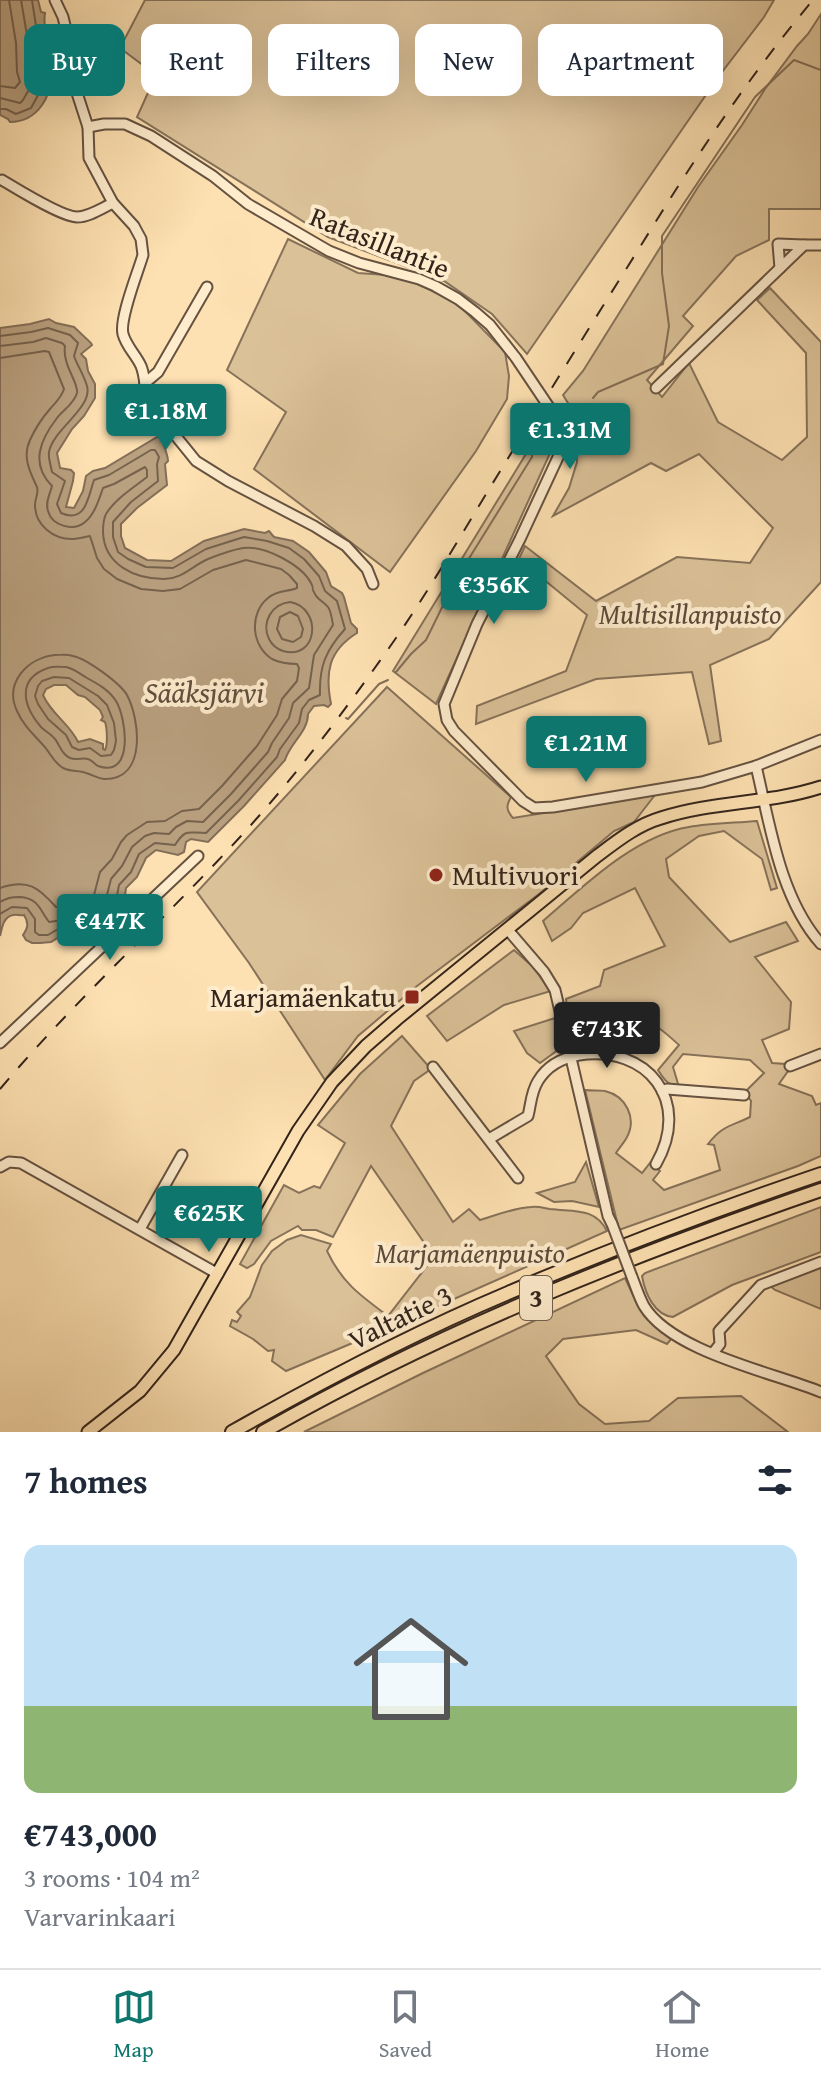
<!DOCTYPE html>
<meta charset="utf-8">
<style>
:root{--surface:#fff;--page:#f6f6f7;--text:#1f2937;--muted:#747a83;--line:#e0e1e3;--accent:#0f766e}
body{margin:0;font-family:"Gentium Book Plus",serif;background:var(--page);color:var(--text);height:100vh;display:flex;flex-direction:column;font-size:30px;white-space:nowrap}
*{box-sizing:border-box;margin:0}
p{font-size:26px;color:var(--muted)}
.icon{flex:none;width:44px;height:44px;fill:none;stroke:currentColor;stroke-width:2;stroke-linecap:round;stroke-linejoin:round}
.map{position:relative;height:1432px;overflow:hidden}
.drawer{display:flex;flex-direction:column;background:var(--surface);flex:1}
.drawer>*{flex:none}
.guide{position:absolute;left:24px;top:24px;width:774px;height:72px;display:flex;gap:16px}
.price{position:absolute;translate:-50% -68px;padding:0 18px;border-radius:8px;background:var(--accent);color:#fff;font-size:26px;line-height:52px;filter:drop-shadow(0 2px 4px #0008)}
.price::after{content:'';position:absolute;left:50%;top:48px;width:24px;height:18px;margin-left:-12px;background:inherit;clip-path:polygon(0 0,100% 0,50% 100%)}
.price.on{background:#222;color:#fff}
ul{padding:0;list-style:none}
li{display:grid;align-content:center;gap:16px;height:424px;padding:0 24px}
li+li{border-top:2px solid var(--line)}
li span{display:grid;place-items:center;height:248px;border-radius:16px;color:#555}
li>.icon{margin-inline-start:auto}
span .icon{width:144px;height:144px;fill:#fffc;stroke-width:1}
li b{font-size:34px}
h2{display:flex;justify-content:space-between;align-items:center;height:96px;padding:0 24px;font-size:34px}
.pill{padding:0 28px;border-radius:16px;background:var(--surface);box-shadow:0 8px 32px #0002;font-size:28px;line-height:72px}
.pill.on{background:var(--accent);color:#fff}
.dock{display:flex;justify-content:space-around;align-items:center;height:112px;border-top:2px solid var(--line);background:var(--surface);font-size:22px;color:var(--muted)}
.dock a{display:grid;justify-items:center;gap:4px}
.dock .on{color:var(--accent)}
.map>svg:first-child{display:block}
.green{fill:#dbc198;stroke:#86725a;stroke-width:2}
.water{fill:#b9a07f;stroke:#836e57;stroke-width:2;fill-rule:evenodd}
.lines{fill:none;stroke-linecap:round;stroke-linejoin:round}
.shore{stroke:#76624d;stroke-width:2}
.stream{stroke:#836e57;stroke-width:2}
.minor-casing{stroke:#655241;stroke-width:13}
.major-casing{stroke:#32231b;stroke-width:15}
.highway-casing{stroke:#32231b;stroke-width:16}
.minor{stroke:#feeccd;stroke-width:9}
.major{stroke:#fee1b2;stroke-width:11}
.highway{stroke:#fee1b2;stroke-width:12}
.rail{stroke:#32231b;stroke-width:2;stroke-dasharray:14 14;stroke-linecap:butt}
.minor-bridge-casing{stroke:#655241;stroke-width:13;stroke-linecap:butt}
.minor-bridge{stroke:#feeccd;stroke-width:9}
.poi-dot{fill:#8f2418;stroke:#feeccd;stroke-width:3}
.labels{text-anchor:middle;stroke-width:8;stroke-linejoin:round;paint-order:stroke}
.shield{fill:#feeccd;stroke:#6f5f50;stroke-width:2}
.shield-label{font-size:26px;font-weight:bold;fill:#32231b}
.street-label{font-size:28px;fill:#32231b;stroke:#feeccd}
.park-label{font-size:28px;font-style:italic;fill:#5c4a3a;stroke:#feeccd}
.poi-label{font-size:28px;fill:#32231b;stroke:#feeccd;text-anchor:start}
.water-label{font-size:30px;font-style:italic;fill:#614f3e;stroke:#feeccd}
</style>
<div class="map">
<svg width="821" height="1432" viewBox="0 0 821 1432">
<rect width="100%" height="100%" fill="#fee1b2"/>
<filter id="stains"><feTurbulence type="fractalNoise" baseFrequency=".0025" numOctaves="4"/><feColorMatrix values="0 0 0 0 .2 0 0 0 0 .09 0 0 0 0 .02 0 0 0 .5 -.17"/></filter>
<radialGradient id="worn" r=".72"><stop offset=".6" stop-color="#630" stop-opacity="0"/><stop offset="1" stop-color="#630" stop-opacity=".3"/></radialGradient>
<g class="green">
<polygon points="145,0 774,0 764,17 719,76 527,354 492,314 444,281 328,237 137,117 156,75 120,48"/>
<polygon points="821,14 821,209 769,209 769,240 736,256 683,316 693,326 647,380 662,397 689,363 718,422 782,460 807,437 806,353 757,300 770,288 821,342 821,582 769,639 710,665 721,741 709,744 692,672 596,679 476,724 477,706 566,671 587,615 542,578 516,565 525,546 596,601 677,557 750,563 773,528 699,454 666,471 651,463 553,516 569,488 577,462 576,416 563,395 583,371 698,187 742,125 765,89 797,46 808,34"/>
<polygon points="288,239 358,273 387,275 415,282 458,304 505,352 509,376 507,399 476,451 390,572 254,469 286,412 227,370"/>
<polygon points="537,436 551,451 436,704 393,671"/>
<path d="M387,687L511,797C506,806 506,810 513,818L655,795L634,822L614,831L539,894L417,986L358,1036L325,1080L249,963L197,892Z"/>
<path d="M757,821L777,888L771,890L762,859L724,831L699,836L666,859L669,877L730,942L786,922L798,941L755,957L791,1002L789,1029L762,1040L772,1063L786,1064L788,1071L779,1084L812,1096L816,1105L821,1103V1156L798,1166L619,1230L585,1090C592,1091 599,1090 605,1091C626,1096 637,1118 627,1137C624,1143 619,1148 616,1153L642,1173L650,1163L660,1171L653,1180L664,1190L720,1170L714,1145L708,1144C723,1125 730,1127 750,1117L751,1101L745,1092L764,1073L750,1060L683,1054L673,1067L679,1087C667,1085 664,1079 658,1070L679,1045C671,1038 663,1030 654,1025C629,1009 596,1011 568,1015L566,999L600,986L604,970L665,946L635,888L583,913L571,928L552,941L543,921C584,886 634,836 689,827C711,823 735,823 757,821Z"/>
<polygon points="514,950 532,966 551,991 504,1005 447,1041 427,1016"/>
<polygon points="555,1018 562,1047 540,1063 527,1053 514,1031"/>
<path d="M402,1036L431,1069L414,1081L391,1126L453,1222L469,1209L480,1220C496,1215 514,1208 531,1207C538,1206 544,1208 550,1209C573,1212 595,1207 607,1231L400,1323L286,1371L272,1361L274,1350L268,1351L253,1339L230,1326L232,1320L237,1322L241,1316L237,1312L250,1297L262,1265L272,1251L287,1240L301,1235L331,1244L327,1251C342,1283 361,1296 388,1316L434,1257L371,1166L333,1237L316,1230H302L298,1226L271,1241L254,1264L247,1268L240,1264L284,1185L299,1193L314,1186L320,1188L345,1143L318,1125L360,1074Z"/>
<polygon points="586,1162 599,1207 572,1201 554,1202 537,1193 575,1182"/>
<path d="M821,1207V1252L732,1285L673,1317C654,1315 645,1293 642,1276L645,1273Z"/>
<polygon points="821,1265 821,1309 775,1290 769,1285"/>
<polygon points="625,1278 638,1306 672,1338 667,1344 636,1330 563,1339 546,1356 579,1404 605,1424 649,1421 678,1398 741,1396 788,1432 304,1432 423,1373"/>
</g>
<g class="water">
<path d="M0,0H38L41,12L45,13C43,24 46,30 47,40C48,48 46,58 46,67L49,69C55,95 37,122 10,122L8,119L0,115Z"/>
<path d="M49,319L56,323L74,327L91,343L92,345L81,354L86,359L88,371L95,384V398L84,416L72,429L57,453L60,468L71,470L74,473L73,481L66,507L74,508L83,491L86,476L93,471L105,468L162,434C160,442 168,452 168,461L165,464L167,485L137,508L121,524V536L125,548L147,560L171,561L204,541L244,529L265,533L269,531L274,537L293,541L309,552L326,572L331,586L342,593L344,597L351,623L357,629V633C328,651 325,673 331,704L328,707L324,705L314,706L308,714C308,732 290,743 285,760L244,806L208,842L191,839L186,842L184,852L178,855L156,850L146,858L137,877L126,888L124,904L117,918L99,935L59,937L51,942L40,943H32L26,940L23,935C28,928 29,923 24,915C20,916 17,914 13,915C3,917 2,928 0,936V328L30,324ZM54,685H66L78,695L85,697L100,710L103,717L101,720L105,722C107,728 108,744 105,750L103,749V744L90,739L78,742C70,724 51,714 43,695L46,689Z"/>
</g>
<g class="lines">
<g class="shore">
<polyline points="0,86 15,88 20,82 17,72 16,43 9,0"/>
<polyline points="0,98 20,103 23,100 31,86 33,80 29,70 28,41 21,0"/>
<polyline points="0,109 6,109 16,114 31,108 42,88 43,77 38,68 38,39 32,0"/>
<path d="M0,336L31,332L48,328L70,335L78,343L74,356C77,365 84,375 87,386C93,408 53,429 49,452C48,458 51,466 52,472L65,481L57,504L61,513C86,524 88,497 94,480L109,475L151,450H155L159,457L157,464L158,481L131,502L113,522V537L118,552L128,559L146,567L173,568L206,549L244,537L267,541L289,548L304,559L319,576L325,591L337,601L345,629C326,650 319,666 320,695L309,700L302,709L299,723L280,749L277,757L238,801L206,833C188,833 186,828 175,845L155,843L139,854L131,872L119,885L116,901L110,912L96,926L58,929L48,935H39L35,932V919L27,908L12,907L0,914"/>
<path d="M0,346L33,342L46,338L62,343L65,346C62,365 79,383 77,393C74,404 63,410 57,418C40,440 30,464 52,486C50,494 45,502 48,511C52,526 74,532 85,522C95,514 99,499 103,488L114,484L145,467L147,470V477C133,488 115,499 106,514C103,520 103,526 103,532C104,565 135,579 164,579C182,579 192,566 208,559C218,555 232,550 243,548C263,545 301,564 311,583C316,593 309,584 315,594C318,600 324,602 328,607C331,611 332,619 333,625L314,655L309,688L293,703L289,718L272,743L268,752L231,794L203,822L187,821L176,827L169,834L154,833L145,836L132,847L122,866L111,879L106,899L102,907L92,916L49,922C40,910 38,898 20,897C11,897 7,898 0,902"/>
<path d="M0,358L45,351L49,352L64,389C61,398 56,402 50,409C42,418 35,429 30,440C22,457 30,472 37,487C39,493 35,498 35,505C35,525 53,539 72,539C78,539 84,537 90,536L97,558L104,569L117,579L141,589L163,591L180,589L213,570L246,560L281,569L289,575L297,584V588C288,592 277,590 268,598C249,613 251,646 272,659C280,663 288,664 297,664L299,668L297,681L282,699L277,715L257,746L222,786L199,809L182,811L165,821L147,822L127,835L121,842L112,859L100,872L94,895L87,905L56,907C39,888 28,878 0,888"/>
<path d="M290,602C323,608 318,661 283,651C277,649 272,645 269,639C261,622 272,604 290,602Z"/>
<polygon points="290,612 298,616 303,629 301,637 293,642 282,639 277,629 280,617"/>
<path d="M55,655C61,655 67,654 73,656C87,659 120,683 127,695C140,720 147,780 104,779C96,778 93,775 86,773C79,770 71,772 63,768C53,762 50,752 43,745C33,734 23,725 17,711C4,683 27,658 55,655Z"/>
<path d="M66,667C75,669 80,674 87,678C98,684 109,690 116,701C126,717 135,779 98,766C94,764 92,760 88,759C82,757 77,761 70,758C61,754 60,745 55,739C51,734 45,731 41,727C23,706 16,679 48,668C54,666 60,667 66,667Z"/>
<polygon points="54,677 69,678 98,696 107,705 114,723 116,741 114,750 111,755 101,756 90,748 79,750 72,747 66,735 48,719 38,704 35,696 38,686 42,681"/>
</g>
<g class="stream">
<polyline points="593,398 598,392 663,364 669,326 662,273 662,236 755,97 794,60 821,70"/>
<path d="M565,442C577,439 587,430 593,418"/>
<polyline points="396,672 411,654 426,640 455,581 532,457 533,448 541,444 559,443"/>
<polyline points="346,718 348,719 379,684 388,680"/>
</g>
<defs>
<g id="minor">
<path d="M55,0L63,17L70,46L77,93L88,127L89,158L113,203L134,226L141,239L143,255C138,272 119,319 123,334C126,346 136,355 141,366C146,378 144,391 149,403L196,461L228,481L314,526L346,546L367,569L373,584"/>
<polyline points="88,127 104,124 125,124 151,136 213,176 248,204 329,251 359,263 419,279 435,286 458,299 475,312 490,325 516,358"/>
<path d="M2,180C17,189 62,217 77,217C89,217 102,208 113,203"/>
<polyline points="780,268 778,244 804,245"/>
<polyline points="145,383 158,372 207,287"/>
<polyline points="656,388 804,245 821,245"/>
<polyline points="557,419 562,437 560,453 520,539 477,624 444,704 447,720 454,731 523,801 534,808 553,807 702,782 756,766 821,740"/>
<path d="M756,766C770,825 780,898 821,944"/>
<polyline points="508,930 544,972 555,990 608,1216 612,1224"/>
<polyline points="0,1043 198,856"/>
<polyline points="790,1066 821,1054"/>
<polyline points="433,1067 518,1178"/>
<polyline points="662,1091 667,1089 744,1095"/>
<path d="M489,1139L528,1116C531,1104 531,1092 538,1081C547,1066 562,1058 579,1055C648,1045 692,1101 656,1164"/>
<polyline points="0,1167 9,1162 21,1163 218,1274"/>
<polyline points="140,1229 182,1155"/>
<path d="M632,1277C636,1287 639,1297 644,1306C672,1352 772,1372 821,1392"/>
<polyline points="713,1353 720,1344 719,1331 761,1285 821,1262"/>
</g>
<path id="major" d="M88,1432L140,1391L174,1350L298,1131L332,1082L366,1046L397,1019L597,856C617,841 637,825 661,818C713,801 769,804 821,787"/>
<g id="highway">
<path d="M232,1432C322,1381 413,1333 508,1293C611,1249 715,1210 821,1174"/>
<path d="M263,1432C440,1331 629,1256 821,1190"/>
</g>
</defs>
<use href="#minor" class="minor-casing"/>
<use href="#major" class="major-casing"/>
<use href="#highway" class="highway-casing"/>
<use href="#minor" class="minor"/>
<use href="#major" class="major"/>
<use href="#highway" class="highway"/>
<path class="rail" d="M0,1089C75,1000 162,922 241,836C295,777 343,713 389,648C430,590 465,528 502,468C548,394 594,320 640,247C693,161 748,77 813,0"/>
<defs>
<g id="minor-bridge">
<polyline points="516,358 557,419"/>
<polyline points="612,1224 632,1277"/>
</g>
</defs>
<use href="#minor-bridge" class="minor-bridge-casing"/>
<use href="#minor-bridge" class="minor-bridge"/>
</g>
<g class="poi-dot">
<circle cx="436" cy="875" r="8"/>
<rect x="404" y="989" width="16" height="16" rx="4"/>
</g>
<g class="labels">
<rect class="shield" x="520" y="1276" width="32" height="44" rx="6"/>
<g class="shield-label">
<text x="536" y="1307">3</text>
</g>
<g class="street-label">
<text transform="translate(380 242) rotate(22)" y="10">Ratasillantie</text>
<text transform="translate(400 1317) rotate(-26)" y="10">Valtatie 3</text>
</g>
<g class="park-label">
<text x="690" y="624">Multisillanpuisto</text>
<text x="470" y="1263">Marjamäenpuisto</text>
</g>
<g class="poi-label">
<text x="452" y="885">Multivuori</text>
<text x="396" y="1007" text-anchor="end">Marjamäenkatu</text>
</g>
<g class="water-label">
<text x="204" y="703">Sääksjärvi</text>
</g>
</g>
<rect width="100%" height="100%" filter="url(#stains)"/>
<rect width="100%" height="100%" fill="url(#worn)"/>
</svg>
<b class="price" style="left:166px;top:452px">€1.18M</b>
<b class="price" style="left:570px;top:471px">€1.31M</b>
<b class="price" style="left:494px;top:626px">€356K</b>
<b class="price" style="left:586px;top:784px">€1.21M</b>
<b class="price" style="left:110px;top:962px">€447K</b>
<b class="price on" style="left:607px;top:1070px">€743K</b>
<b class="price" style="left:209px;top:1254px">€625K</b>
<div class="guide">
<a class="pill on">Buy</a>
<a class="pill">Rent</a>
<a class="pill">Filters</a>
<a class="pill">New</a>
<a class="pill">Apartment</a>
</div>
</div>
<section class="drawer">
<h2>7 homes<svg class="icon" aria-label="filters" viewBox="0 0 24 24"><path d="M4 7h16M4 17h16"/><circle cx="9" cy="7" r="2"/><circle cx="15" cy="17" r="2"/></svg></h2>
<ul>
<li><span style="background:linear-gradient(#bfe0f5 65%,#8fb573 0)"><svg class="icon" aria-label="home" viewBox="0 0 24 24"><path d="M3 11l9-7 9 7M6 9v11h12V9"/></svg></span><div><b>€743,000</b><p>3 rooms · 104 m²</p><p>Varvarinkaari</p></div></li>
</ul>
</section>
<nav class="dock">
<a class="on"><svg class="icon" aria-label="map" viewBox="0 0 24 24"><path d="M3 6l6-2 6 2 6-2v14l-6 2-6-2-6 2zM9 4v14M15 6v14"/></svg>Map</a>
<a><svg class="icon" aria-label="saved" viewBox="0 0 24 24"><path d="M7 4h10v16l-5-4-5 4z"/></svg>Saved</a>
<a><svg class="icon" aria-label="home" viewBox="0 0 24 24"><path d="M3 11l9-7 9 7M6 9v11h12V9"/></svg>Home</a>
</nav>
